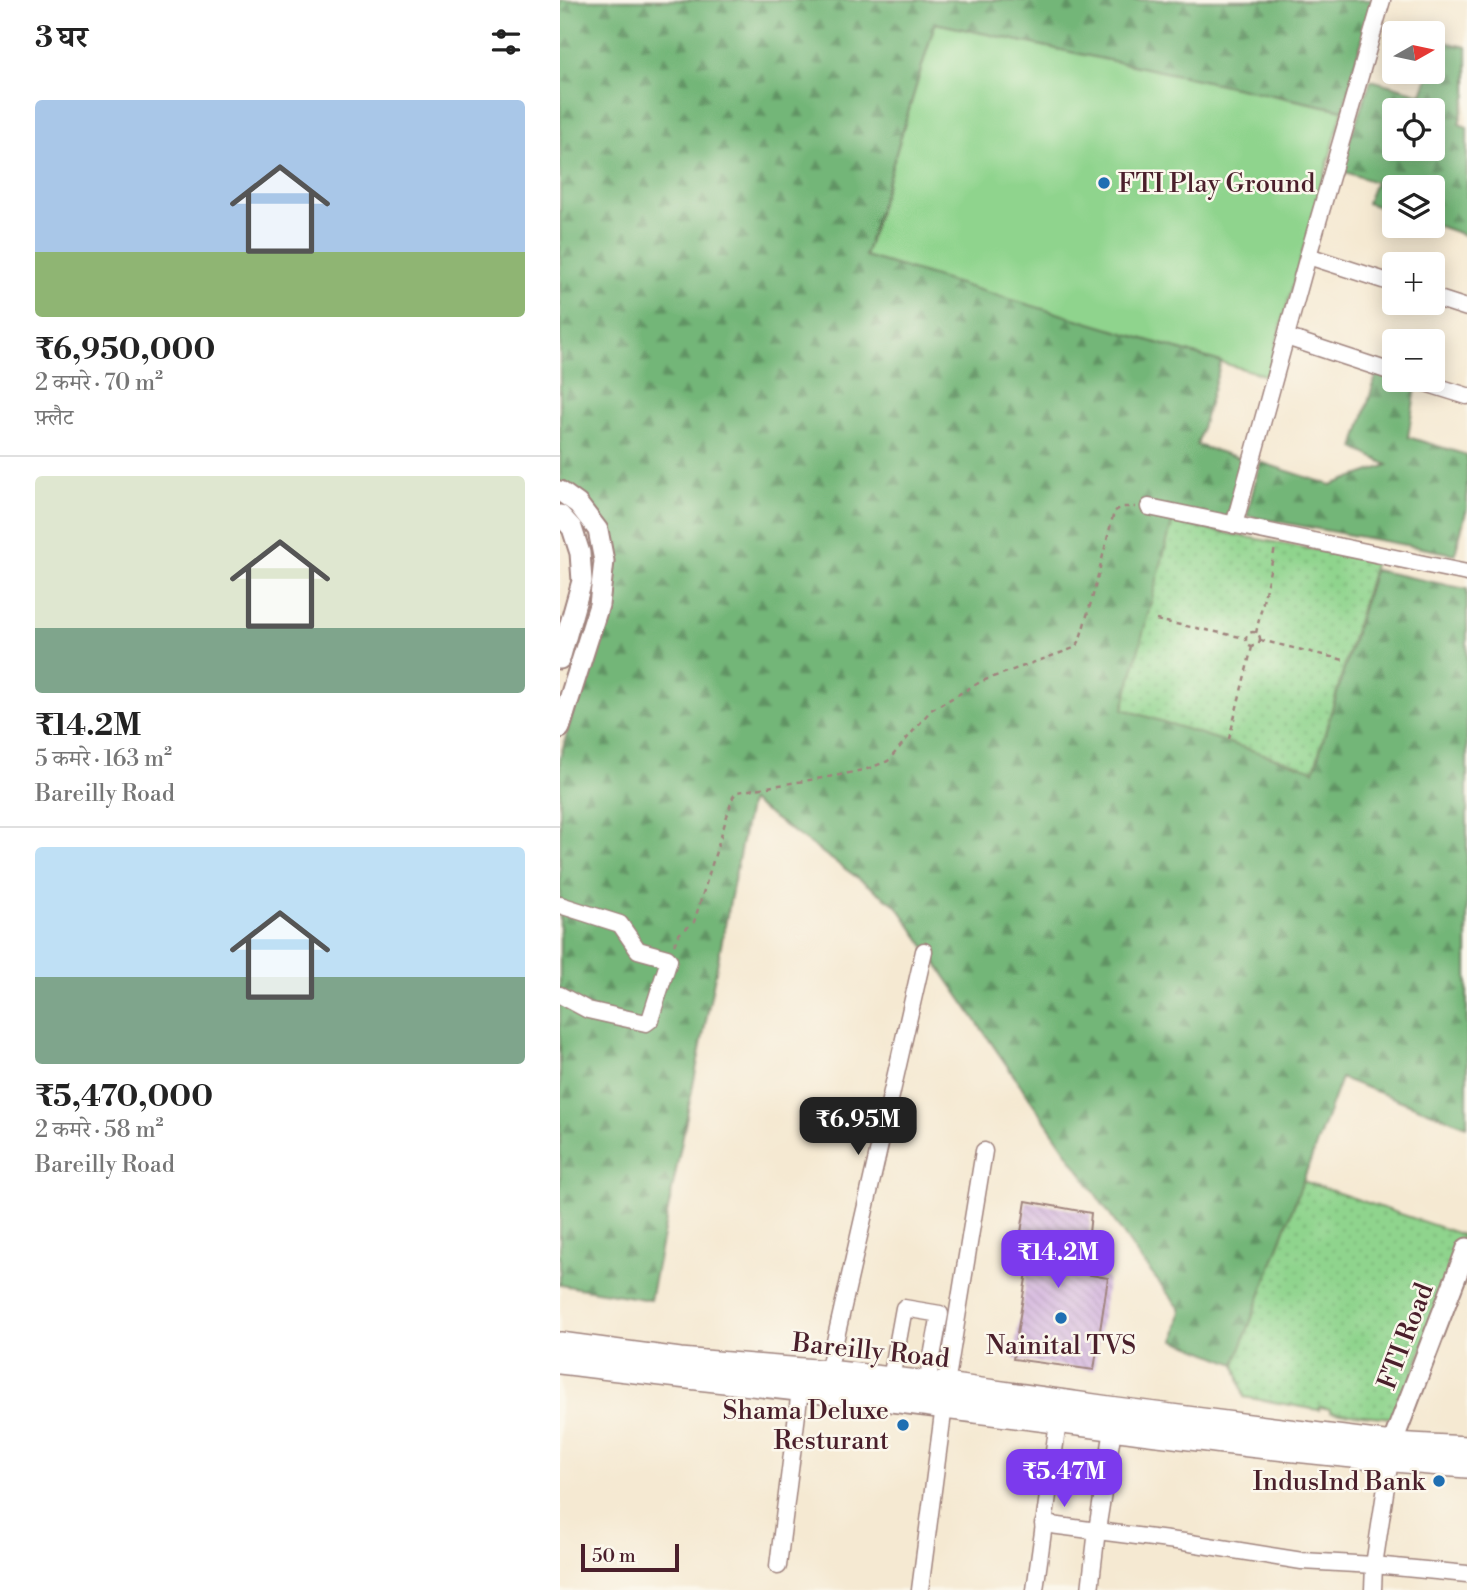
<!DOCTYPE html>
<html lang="hi">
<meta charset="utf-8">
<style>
:root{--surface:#fff;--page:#f2f2f2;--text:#222;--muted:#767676;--line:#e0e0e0;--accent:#7c3aed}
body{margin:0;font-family:"Libre Bodoni","Noto Serif Devanagari",serif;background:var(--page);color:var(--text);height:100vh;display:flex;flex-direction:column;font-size:26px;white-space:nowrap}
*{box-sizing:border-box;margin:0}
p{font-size:23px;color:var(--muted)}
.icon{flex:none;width:38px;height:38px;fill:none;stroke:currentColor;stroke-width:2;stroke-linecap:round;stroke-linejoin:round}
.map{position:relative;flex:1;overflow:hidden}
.panel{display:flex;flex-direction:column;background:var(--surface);width:560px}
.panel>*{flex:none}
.needle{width:46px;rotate:81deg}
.tools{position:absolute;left:822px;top:21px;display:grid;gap:14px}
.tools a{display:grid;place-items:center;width:63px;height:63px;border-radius:7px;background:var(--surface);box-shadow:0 4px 18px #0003;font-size:35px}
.scale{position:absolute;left:21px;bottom:18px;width:98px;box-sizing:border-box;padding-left:7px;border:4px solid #4a1f2b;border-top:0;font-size:19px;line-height:24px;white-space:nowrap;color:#4a1f2b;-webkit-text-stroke:5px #fbf7ec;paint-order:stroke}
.price{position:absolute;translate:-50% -60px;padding:0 16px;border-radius:14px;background:var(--accent);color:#fff;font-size:23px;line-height:46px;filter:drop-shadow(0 2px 4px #0008)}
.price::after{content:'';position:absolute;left:50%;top:42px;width:21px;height:16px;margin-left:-10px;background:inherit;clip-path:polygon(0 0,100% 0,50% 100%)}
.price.current{background:#222;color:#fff}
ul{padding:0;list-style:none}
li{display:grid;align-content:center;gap:14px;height:371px;padding:0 35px}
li+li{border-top:2px solid var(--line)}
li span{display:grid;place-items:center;height:217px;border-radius:7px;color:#555}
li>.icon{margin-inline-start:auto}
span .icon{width:126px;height:126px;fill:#fffc;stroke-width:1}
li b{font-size:30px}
h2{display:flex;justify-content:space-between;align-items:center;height:84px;padding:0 35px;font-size:30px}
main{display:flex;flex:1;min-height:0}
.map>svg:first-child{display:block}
.green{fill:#8fd48d;stroke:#6c7a5c;stroke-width:2}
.forest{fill:url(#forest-firs);stroke:#5e6a52;stroke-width:2;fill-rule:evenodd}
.park{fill:url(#park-dots);stroke:#6c7a5c;stroke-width:2}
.building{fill:url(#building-back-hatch)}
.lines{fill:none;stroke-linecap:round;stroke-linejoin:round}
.minor-casing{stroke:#a0847e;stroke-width:19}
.major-casing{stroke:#a0847e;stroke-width:23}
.highway-casing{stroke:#a0847e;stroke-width:26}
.path{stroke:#a0847e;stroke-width:2.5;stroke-dasharray:5 5;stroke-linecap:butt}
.minor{stroke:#fff;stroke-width:16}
.major{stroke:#fff;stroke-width:19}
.highway{stroke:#fff;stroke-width:23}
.poi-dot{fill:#1f6fb2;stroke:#fbf7ec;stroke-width:2.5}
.labels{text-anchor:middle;stroke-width:5;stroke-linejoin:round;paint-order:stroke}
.poi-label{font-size:26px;fill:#4a1f2b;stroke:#fbf7ec;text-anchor:end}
.street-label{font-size:26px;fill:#4a1f2b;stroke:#fbf7ec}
</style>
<main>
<section class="panel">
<h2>3 घर<svg class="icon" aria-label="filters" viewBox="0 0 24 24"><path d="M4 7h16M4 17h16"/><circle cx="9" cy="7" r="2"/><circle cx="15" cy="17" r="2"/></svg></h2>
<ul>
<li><span style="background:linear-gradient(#a9c7e8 70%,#8fb573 0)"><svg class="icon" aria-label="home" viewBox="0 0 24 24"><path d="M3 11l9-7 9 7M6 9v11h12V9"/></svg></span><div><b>₹6,950,000</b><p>2 कमरे · 70 m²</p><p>फ़्लैट</p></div></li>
<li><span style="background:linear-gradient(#dfe7d0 70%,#7fa58c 0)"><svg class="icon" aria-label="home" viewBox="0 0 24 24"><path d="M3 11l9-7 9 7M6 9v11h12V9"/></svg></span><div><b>₹14.2M</b><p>5 कमरे · 163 m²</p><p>Bareilly Road</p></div></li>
<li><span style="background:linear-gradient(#bfe0f5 60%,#7fa58c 0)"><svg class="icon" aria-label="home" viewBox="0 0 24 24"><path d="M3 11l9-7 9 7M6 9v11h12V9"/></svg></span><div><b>₹5,470,000</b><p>2 कमरे · 58 m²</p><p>Bareilly Road</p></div></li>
</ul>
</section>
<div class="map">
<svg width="907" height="1590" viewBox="0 0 907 1590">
<defs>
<pattern id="forest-firs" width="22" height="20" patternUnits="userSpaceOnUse" patternTransform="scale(1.75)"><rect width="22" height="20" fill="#73b678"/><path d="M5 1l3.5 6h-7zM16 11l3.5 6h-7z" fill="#609363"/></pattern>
<pattern id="park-dots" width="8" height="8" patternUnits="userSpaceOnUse" patternTransform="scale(1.75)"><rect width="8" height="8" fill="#8fd48d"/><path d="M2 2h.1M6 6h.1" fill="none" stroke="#7db67a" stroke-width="1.8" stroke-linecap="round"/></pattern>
<pattern id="building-back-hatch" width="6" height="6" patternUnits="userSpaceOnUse" patternTransform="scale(1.75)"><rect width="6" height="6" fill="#cca9dc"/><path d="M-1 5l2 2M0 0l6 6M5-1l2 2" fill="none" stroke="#a889b3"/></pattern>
</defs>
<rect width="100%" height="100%" fill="#fbf7ec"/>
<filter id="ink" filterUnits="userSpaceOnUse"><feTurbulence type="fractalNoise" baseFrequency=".0143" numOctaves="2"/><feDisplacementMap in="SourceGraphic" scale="14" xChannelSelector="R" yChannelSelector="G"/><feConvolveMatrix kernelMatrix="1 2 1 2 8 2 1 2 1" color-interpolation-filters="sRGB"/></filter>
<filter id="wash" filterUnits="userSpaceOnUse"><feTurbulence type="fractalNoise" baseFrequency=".00686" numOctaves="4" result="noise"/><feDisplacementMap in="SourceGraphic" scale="28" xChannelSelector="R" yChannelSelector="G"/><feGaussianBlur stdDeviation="1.57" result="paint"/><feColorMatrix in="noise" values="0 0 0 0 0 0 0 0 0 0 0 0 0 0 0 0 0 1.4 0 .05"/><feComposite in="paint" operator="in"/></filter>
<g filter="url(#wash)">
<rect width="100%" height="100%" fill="#f5e9d2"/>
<polygon class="green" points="375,23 783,110 707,376 305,257"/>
<g class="forest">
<polygon points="0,0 813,0 783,110 375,23 305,256 661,362 637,445 683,459 664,533 754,770 814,570 907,589 907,1126 781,1078 675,1364 615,1340 621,1310 581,1260 337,906 190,801 90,1300 0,1285 0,758 50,579 48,544 0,482"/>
<path d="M881,41L907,47V94L899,124L907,127V236L873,224V187H835V212L807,203L815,182L779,170L811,80L862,94L870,72H873V62ZM835,110H873V149H835Z"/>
<polygon points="817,373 856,388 848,437 907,455 907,508 895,554 687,516 700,462 771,485 828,465 794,448"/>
</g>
<g class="park">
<polygon points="612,523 815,561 754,770 563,709"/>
<polygon points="743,1181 903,1235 842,1405 833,1418 770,1412 770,1409 760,1407 759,1410 684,1397 675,1364"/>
</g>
<g id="blocks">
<polygon class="building" points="466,1201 531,1213 525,1274 548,1278 534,1370 453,1359 468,1266 456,1264"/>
</g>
</g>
<g filter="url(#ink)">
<use href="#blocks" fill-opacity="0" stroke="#a0847e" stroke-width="2"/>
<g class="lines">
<defs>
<g id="minor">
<polyline points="748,256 835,284"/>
<polyline points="873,297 907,308"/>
<polyline points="726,337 835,373"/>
<polyline points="856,380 907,396"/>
<polyline points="589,507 907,573"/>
<polyline points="674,525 748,256 822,0"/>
<polyline points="0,905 60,924 78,950 107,958 109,960 90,1020 86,1023 28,1010 0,995"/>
<polyline points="268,1372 364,951"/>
<polyline points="331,1379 344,1308 380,1314 367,1383"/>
<polyline points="386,1385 424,1151"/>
<polyline points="483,1524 624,1542 742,1561 814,1565 907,1574"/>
<polyline points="218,1566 240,1390"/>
<polyline points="360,1590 384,1406"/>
<polyline points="475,1590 498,1422"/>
<polyline points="530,1590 537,1530 553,1429"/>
<polyline points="813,1590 814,1565 830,1460"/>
</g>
<g id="major">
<polyline points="0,491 18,504 38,530 44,561 39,605 0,728"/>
<polyline points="0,515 12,528 20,553 22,581 0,659"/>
<polyline points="832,1444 907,1248"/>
</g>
<g id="highway">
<polyline points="0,1344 120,1360 268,1372 386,1385 556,1409 832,1444 907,1448"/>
<path d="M0,1362C128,1378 257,1390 385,1407C559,1429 732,1453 907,1466"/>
</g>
</defs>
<use href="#minor" class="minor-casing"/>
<use href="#major" class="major-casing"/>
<use href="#highway" class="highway-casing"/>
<g class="path">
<polyline points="596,620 686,638"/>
<circle cx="693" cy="639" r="7"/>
<polyline points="696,633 715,548"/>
<polyline points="700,640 784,660"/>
<polyline points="669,739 692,647"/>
<polyline points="114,945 119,934 134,922 173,797 177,792 280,775 307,769 328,761 371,710 422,681 514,648 519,642 532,599 554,512 561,507 575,507"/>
</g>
<use href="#minor" class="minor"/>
<use href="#major" class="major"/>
<use href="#highway" class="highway"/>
</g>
</g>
<g class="poi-dot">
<circle cx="544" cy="183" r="7"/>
<circle cx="501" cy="1318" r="7"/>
<circle cx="343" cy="1425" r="7"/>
<circle cx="879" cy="1481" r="7"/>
</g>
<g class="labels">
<g class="poi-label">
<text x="558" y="192" text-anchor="start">FTI Play Ground</text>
<text x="501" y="1354" text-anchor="middle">Nainital TVS</text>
<text x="329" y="1419">Shama Deluxe<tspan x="329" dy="30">Resturant</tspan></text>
<text x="865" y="1490">IndusInd Bank</text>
</g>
<g class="street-label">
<text transform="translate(845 1336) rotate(-69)" y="9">FTI Road</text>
<text transform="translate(311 1350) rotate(6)" y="9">Bareilly Road</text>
</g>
</g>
</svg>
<div class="tools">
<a><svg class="needle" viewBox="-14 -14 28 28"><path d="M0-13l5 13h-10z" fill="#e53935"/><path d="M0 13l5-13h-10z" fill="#767676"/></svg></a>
<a><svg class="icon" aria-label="locate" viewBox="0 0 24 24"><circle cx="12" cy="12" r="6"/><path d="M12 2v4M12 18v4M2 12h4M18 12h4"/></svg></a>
<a><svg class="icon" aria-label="layers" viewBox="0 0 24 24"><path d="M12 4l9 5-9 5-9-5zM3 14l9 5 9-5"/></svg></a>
<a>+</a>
<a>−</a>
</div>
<div class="scale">50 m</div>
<b class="price current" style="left:298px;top:1157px">₹6.95M</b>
<b class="price" style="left:498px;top:1290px">₹14.2M</b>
<b class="price" style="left:504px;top:1509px">₹5.47M</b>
</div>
</main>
